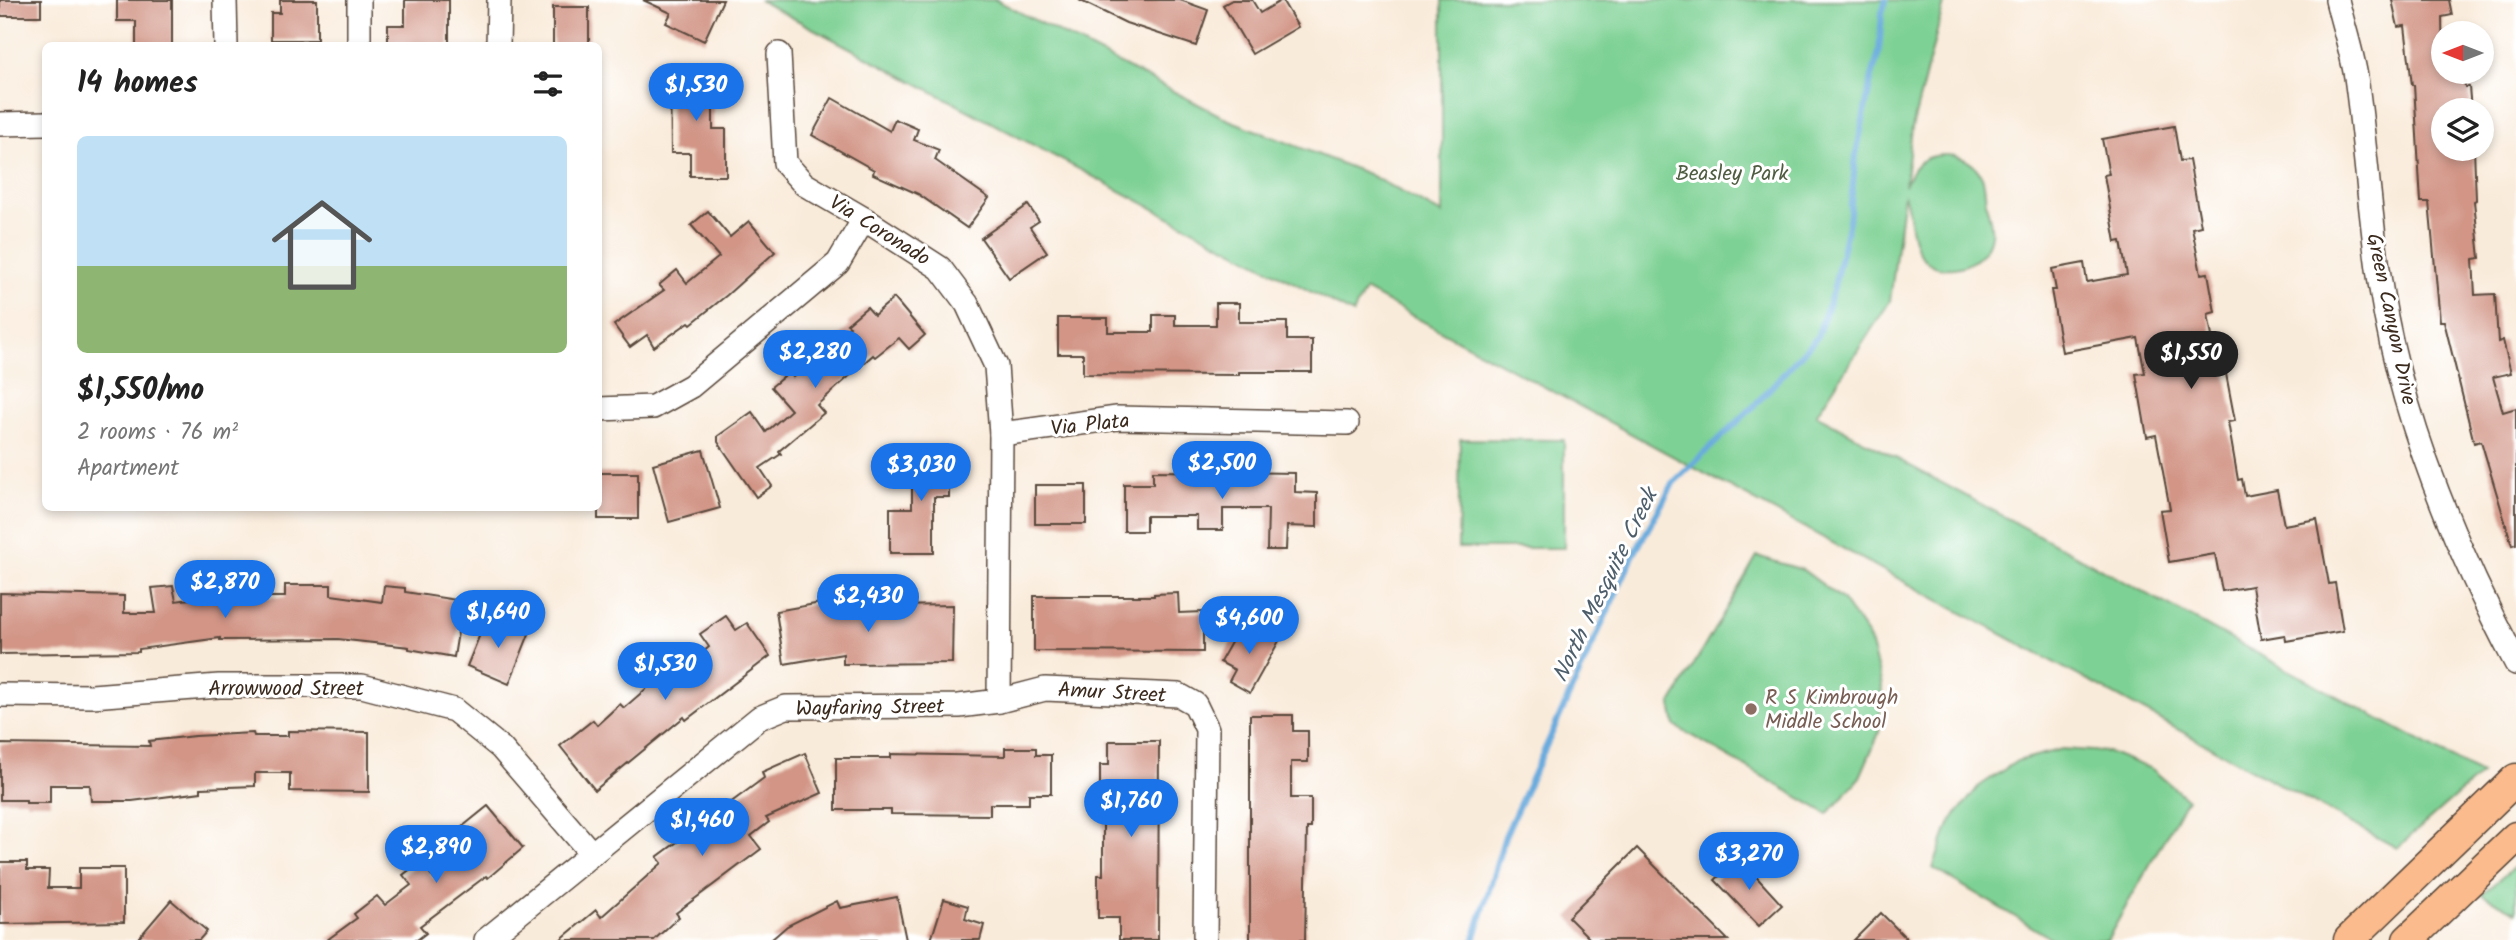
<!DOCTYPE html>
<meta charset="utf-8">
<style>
:root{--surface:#fff;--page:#f2f2f2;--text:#222;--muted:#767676;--accent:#1a73e8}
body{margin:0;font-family:Kalam,sans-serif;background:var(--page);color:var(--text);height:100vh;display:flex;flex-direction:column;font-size:26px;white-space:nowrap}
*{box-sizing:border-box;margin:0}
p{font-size:23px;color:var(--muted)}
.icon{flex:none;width:38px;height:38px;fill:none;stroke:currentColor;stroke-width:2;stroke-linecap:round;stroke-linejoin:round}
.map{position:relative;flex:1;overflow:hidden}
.panel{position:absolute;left:42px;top:42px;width:560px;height:469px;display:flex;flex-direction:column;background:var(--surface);border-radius:10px;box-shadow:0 4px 10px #0003}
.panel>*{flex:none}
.needle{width:46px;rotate:270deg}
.controls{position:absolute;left:2431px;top:21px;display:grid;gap:14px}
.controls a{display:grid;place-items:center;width:63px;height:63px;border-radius:50%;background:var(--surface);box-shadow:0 4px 10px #0003;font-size:35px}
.price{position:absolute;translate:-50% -60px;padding:0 16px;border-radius:24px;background:var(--accent);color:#fff;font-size:23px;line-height:46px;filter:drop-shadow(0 2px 4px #0008)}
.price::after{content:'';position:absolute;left:50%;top:42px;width:21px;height:16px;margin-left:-10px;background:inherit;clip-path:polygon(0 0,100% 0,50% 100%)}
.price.selected{background:#222;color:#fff}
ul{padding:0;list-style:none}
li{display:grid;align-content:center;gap:14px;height:371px;padding:0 35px}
li span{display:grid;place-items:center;height:217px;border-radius:10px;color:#555}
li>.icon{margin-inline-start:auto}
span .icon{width:126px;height:126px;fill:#fffc;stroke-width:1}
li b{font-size:30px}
h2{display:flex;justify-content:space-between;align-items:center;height:84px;padding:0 35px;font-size:30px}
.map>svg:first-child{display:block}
.green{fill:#7ed194;stroke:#5c7e59;stroke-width:2}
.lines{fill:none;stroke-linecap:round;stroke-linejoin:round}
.stream{stroke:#69abdd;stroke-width:6}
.building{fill:#d29586}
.minor-casing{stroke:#58473a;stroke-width:26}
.major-casing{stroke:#58473a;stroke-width:33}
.minor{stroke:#fff;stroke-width:23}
.major{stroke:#fbbb8c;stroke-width:30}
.education-dot{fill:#8d6e63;stroke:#fff;stroke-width:2.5}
.labels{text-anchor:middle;stroke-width:6;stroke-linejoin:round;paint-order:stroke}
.park-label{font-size:21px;fill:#4f5c41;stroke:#fff}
.street-label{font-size:21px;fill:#3b2a1e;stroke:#fff}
.education-label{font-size:21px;fill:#785e54;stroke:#fff;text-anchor:start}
.water-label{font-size:23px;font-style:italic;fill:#4d5e6a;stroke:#fff}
</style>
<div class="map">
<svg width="2516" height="940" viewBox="0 0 2516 940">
<rect width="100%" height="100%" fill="#fff"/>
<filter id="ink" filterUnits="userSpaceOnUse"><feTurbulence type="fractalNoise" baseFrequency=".0143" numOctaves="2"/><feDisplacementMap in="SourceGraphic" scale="14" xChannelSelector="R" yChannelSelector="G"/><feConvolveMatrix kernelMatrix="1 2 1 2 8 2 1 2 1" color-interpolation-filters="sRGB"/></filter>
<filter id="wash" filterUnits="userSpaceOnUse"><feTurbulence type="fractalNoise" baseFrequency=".00686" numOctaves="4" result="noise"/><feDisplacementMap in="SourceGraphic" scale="28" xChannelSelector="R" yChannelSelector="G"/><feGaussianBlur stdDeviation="1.57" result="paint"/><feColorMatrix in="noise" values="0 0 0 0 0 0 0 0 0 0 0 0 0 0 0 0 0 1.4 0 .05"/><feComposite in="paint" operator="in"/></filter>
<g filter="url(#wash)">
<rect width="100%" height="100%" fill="#f9ebda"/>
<g class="green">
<path d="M759,0H996L1229,120L1368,174L1442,214V0H1945L1912,128L1905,186C1907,182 1910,173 1914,168C1931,148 1970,151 1982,177C1985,184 1985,195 1986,203C1988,213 1993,225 1991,235C1988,253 1972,266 1954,268C1907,273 1914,222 1904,194L1890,301L1816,415L2481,774L2397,848L1365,290L1353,314Z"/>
<polygon points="1460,439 1564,440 1564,548 1458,548"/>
<polygon points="1757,556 1803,570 1842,599 1869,638 1882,685 1879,733 1860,777 1828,814 1675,726 1671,704"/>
<polygon points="2062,749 2108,752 2152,769 2187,799 2107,940 2054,940 1933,868 1949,824 1978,787 2017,761"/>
<polygon points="2516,866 2516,912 2481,894"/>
</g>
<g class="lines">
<polyline class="stream" points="1474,940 1505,836 1633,556 1674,482 1752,408 1817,337 1833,291 1849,221 1856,155 1871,80 1879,52 1882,13 1886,0"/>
</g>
<g id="blocks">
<g class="building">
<rect x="0" y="0" width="41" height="16"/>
<polygon points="117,0 172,0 172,46 136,46 136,21 117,21"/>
<polygon points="280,0 317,0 317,40 271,40 271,13 280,13"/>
<polygon points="405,0 449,0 449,46 388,46 388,25 405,25"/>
<polygon points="643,0 723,0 704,41 666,23 671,13"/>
<polygon points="1079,0 1180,0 1208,10 1196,46 1126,23"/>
<polygon points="1232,0 1252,0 1260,13 1282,0 1298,27 1252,54 1223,5"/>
<polygon points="2392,0 2449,0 2452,15 2442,17 2443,72 2463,72 2465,87 2469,87 2471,110 2443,110 2443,149 2474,149 2476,200 2474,201 2480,258 2473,259 2475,295 2495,294 2498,342 2503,340 2511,373 2493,377 2503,412 2516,408 2516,544 2512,545 2481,441 2474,443 2444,321 2440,321 2429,202 2421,202 2414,85 2412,85 2405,26 2398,27"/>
<rect x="553" y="7" width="36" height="39"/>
<polygon points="670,70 713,70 713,129 726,129 726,176 690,176 690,153 671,153"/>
<polygon points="832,98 890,131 895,119 918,129 914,140 939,150 935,160 989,198 967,228 918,194 873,174 874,170 812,135"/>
<polygon points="2174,126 2180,161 2189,160 2201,226 2192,228 2201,274 2208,273 2215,312 2208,314 2216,359 2223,358 2235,421 2228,422 2238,480 2242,479 2245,496 2277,490 2284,525 2317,519 2329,584 2335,583 2343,631 2286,641 2285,635 2261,639 2252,586 2222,591 2215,554 2169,562 2160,510 2170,509 2156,435 2147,437 2136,374 2145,373 2138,338 2062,352 2051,290 2056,290 2052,269 2084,263 2087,282 2127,275 2121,241 2116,242 2104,175 2109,174 2102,139"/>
<polygon points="1028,205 1039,221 1030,227 1047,252 1009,278 981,238"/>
<polygon points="708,211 730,237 749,221 775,252 727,295 691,324 689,322 654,347 647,335 630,347 614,325 664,290 659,285 677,270 687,283 719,257 691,225"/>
<polygon points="894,298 925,335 909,349 899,338 875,357 873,355 817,405 824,413 779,451 781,454 760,468 772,486 756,497 718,442 718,436 752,412 766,432 791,410 771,387 789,372 793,377 850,326 847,324 867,307 874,315"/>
<polygon points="1216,303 1239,303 1239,322 1287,322 1287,340 1312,340 1312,372 1239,372 1239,375 1083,374 1083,354 1058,354 1058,318 1108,318 1108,332 1153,332 1153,315 1175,315 1175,325 1216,325"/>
<polygon points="912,449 949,449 949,497 934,497 934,553 890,553 890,508 912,508"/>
<polygon points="703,450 720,508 669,522 653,464"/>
<polygon points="1153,471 1295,473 1295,492 1317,493 1317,527 1287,526 1286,550 1267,550 1268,509 1223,509 1223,530 1197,530 1197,516 1146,516 1146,531 1124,531 1124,484 1153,484"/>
<rect x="598" y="473" width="40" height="46"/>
<rect x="1035" y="485" width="51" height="39"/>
<polygon points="220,580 248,580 248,597 285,597 285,585 331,585 331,595 382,602 384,586 405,588 405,592 463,601 454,657 409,649 409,647 338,639 220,640 220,638 139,649 139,652 0,654 0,593 124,596 124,613 156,613 152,588 173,586 176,601 220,595"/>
<polygon points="1178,593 1179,613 1203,612 1203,652 1034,651 1034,596 1154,596 1154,594"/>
<polygon points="821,603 822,607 953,605 952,663 843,664 843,654 784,664 776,611"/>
<polygon points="726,616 736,630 747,623 770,656 686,720 684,717 595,790 560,746 593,720 597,725 620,704 624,708 655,681 645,669 660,656 675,675 709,647 700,634"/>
<polygon points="487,617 529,634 509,684 467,666"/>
<polygon points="1243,621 1279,641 1250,693 1229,681 1235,670 1220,662"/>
<polygon points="1250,715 1293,715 1293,731 1308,731 1308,762 1291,762 1291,798 1311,798 1311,828 1307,828 1305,940 1250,940"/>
<polygon points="288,731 369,732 369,792 290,791 290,773 255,773 255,786 201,788 201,792 132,801 91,801 90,785 50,785 50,803 26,803 26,800 0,800 0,744 150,746 149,741 195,736 253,733 254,736 288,736"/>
<polygon points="1109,741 1159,741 1158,940 1119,940 1119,918 1098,918 1098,875 1103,875 1103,788 1100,788 1100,765 1109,765"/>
<polygon points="1005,748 1036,748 1036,755 1051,755 1051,794 1029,794 1029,804 990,804 990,815 891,814 891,810 836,810 836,758 891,758 891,754 1005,756"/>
<polygon points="805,753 822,793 766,818 769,822 751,836 761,849 676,913 679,917 654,940 560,940 596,910 601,917 662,863 657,857 764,778 762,772"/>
<polygon points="488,806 523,848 488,878 486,876 420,926 426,933 417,940 327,940 357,918 354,914 377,896 385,905 411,885 403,875 421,861 434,879 468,853 452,835"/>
<polygon points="1637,848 1728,940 1591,940 1568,917"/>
<polygon points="1739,858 1782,905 1759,926 1715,880"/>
<polygon points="0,862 27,862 27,870 49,870 48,888 79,888 79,868 124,868 124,922 0,924"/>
<polygon points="897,897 906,940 771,940 787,926 837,901 840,908"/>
<polygon points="944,899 968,906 965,919 984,925 980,940 931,940"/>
<polygon points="171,900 207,931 199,940 137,940"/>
<polygon points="1881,913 1908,940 1854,940"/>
</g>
</g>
</g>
<g filter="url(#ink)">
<use href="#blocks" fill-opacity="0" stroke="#58473a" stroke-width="2"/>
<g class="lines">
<defs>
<g id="minor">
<polyline points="225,0 226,46"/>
<polyline points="359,0 359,46"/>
<path d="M2337,0C2343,25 2352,52 2356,77C2366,148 2370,219 2381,289C2402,420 2454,546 2516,663"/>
<polyline points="498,46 499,0"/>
<polyline points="779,54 785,163 804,184 864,219 940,268 967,304 996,366 1001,434 999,701"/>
<polyline points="0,124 46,123"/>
<polyline points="598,409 653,407 691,386 838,263 864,219"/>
<polyline points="1001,434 1117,418 1347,423"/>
<polyline points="0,695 92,696 219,686 362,686 454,710 501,748 592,854"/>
<polyline points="486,940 759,718 786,707 959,706 999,701 1045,689 1179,695 1195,704 1207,729 1205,940"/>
</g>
<g id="major">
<polyline points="2349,940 2516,779"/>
<polyline points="2408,940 2516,837"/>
</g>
</defs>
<use href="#minor" class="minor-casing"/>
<use href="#major" class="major-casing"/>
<use href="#minor" class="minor"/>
<use href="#major" class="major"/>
</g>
</g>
<circle class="education-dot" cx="1751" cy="709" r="7"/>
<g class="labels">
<g class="park-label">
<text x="1732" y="180">Beasley Park</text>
</g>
<g class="street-label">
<text transform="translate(880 230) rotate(32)" y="7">Via Coronado</text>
<text transform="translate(2392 319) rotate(78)" y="7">Green Canyon Drive</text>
<text transform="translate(1090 424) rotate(-6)" y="7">Via Plata</text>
<text x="286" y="695">Arrowwood Street</text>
<text transform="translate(1112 692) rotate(3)" y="7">Amur Street</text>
<text transform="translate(870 707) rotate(-1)" y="7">Wayfaring Street</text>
</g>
<g class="education-label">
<text x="1765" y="704">R S Kimbrough<tspan x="1765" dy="24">Middle School</tspan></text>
</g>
<g class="water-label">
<text transform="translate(1604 585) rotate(-64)" y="8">North Mesquite Creek</text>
</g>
</g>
</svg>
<div class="controls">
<a><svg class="needle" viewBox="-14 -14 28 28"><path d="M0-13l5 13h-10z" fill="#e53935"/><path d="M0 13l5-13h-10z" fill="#767676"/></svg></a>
<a><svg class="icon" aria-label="layers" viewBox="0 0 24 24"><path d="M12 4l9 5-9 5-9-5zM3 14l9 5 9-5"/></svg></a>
</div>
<b class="price" style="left:696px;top:123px">$1,530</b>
<b class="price" style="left:815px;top:390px">$2,280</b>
<b class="price selected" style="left:2191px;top:391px">$1,550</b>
<b class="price" style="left:1222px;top:501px">$2,500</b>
<b class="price" style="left:921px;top:503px">$3,030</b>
<b class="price" style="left:225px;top:620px">$2,870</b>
<b class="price" style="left:868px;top:634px">$2,430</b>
<b class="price" style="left:498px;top:650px">$1,640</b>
<b class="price" style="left:1249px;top:656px">$4,600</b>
<b class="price" style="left:665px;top:702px">$1,530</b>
<b class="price" style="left:1131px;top:839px">$1,760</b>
<b class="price" style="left:702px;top:858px">$1,460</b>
<b class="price" style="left:436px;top:885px">$2,890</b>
<b class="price" style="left:1749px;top:892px">$3,270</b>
<section class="panel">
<h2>14 homes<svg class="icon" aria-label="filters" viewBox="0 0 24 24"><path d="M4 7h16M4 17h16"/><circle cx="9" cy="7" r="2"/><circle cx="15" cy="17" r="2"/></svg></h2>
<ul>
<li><span style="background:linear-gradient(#bfe0f5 60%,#8fb573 0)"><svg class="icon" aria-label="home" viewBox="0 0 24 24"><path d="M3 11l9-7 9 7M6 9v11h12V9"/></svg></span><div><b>$1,550/mo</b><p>2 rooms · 76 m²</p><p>Apartment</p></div></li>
</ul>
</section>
</div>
